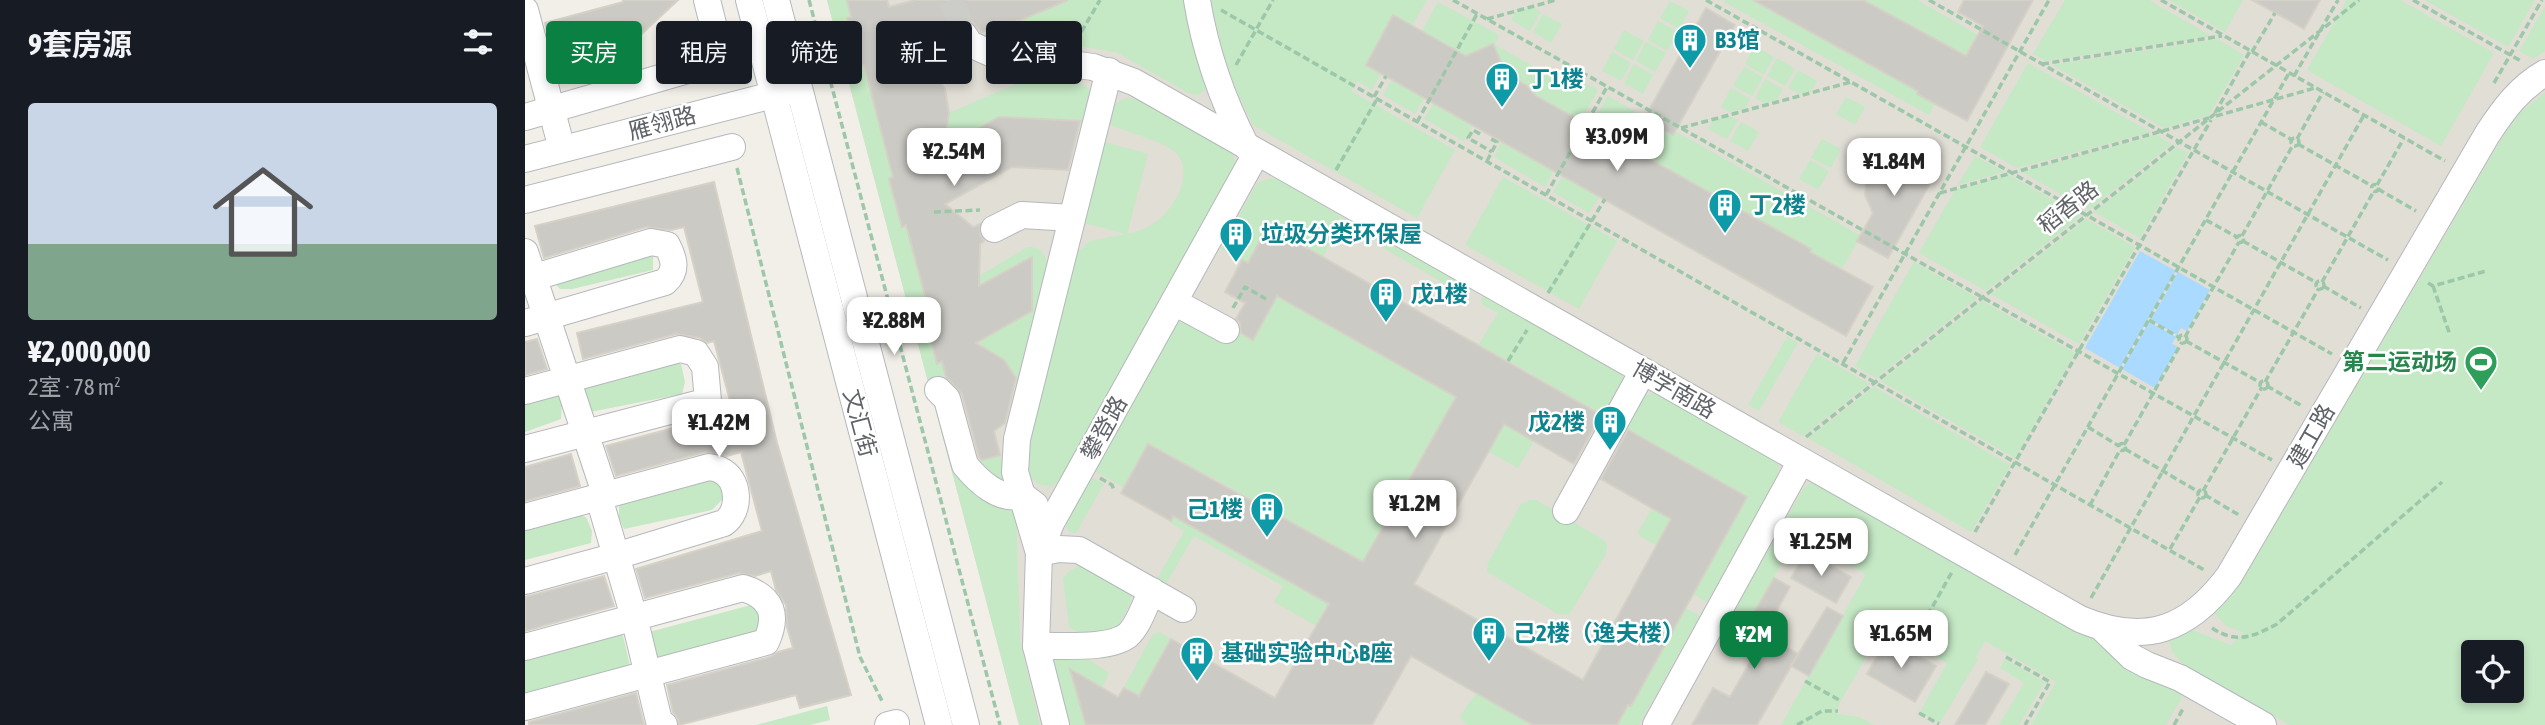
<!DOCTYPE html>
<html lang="zh">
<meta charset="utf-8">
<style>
:root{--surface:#171b24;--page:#20242c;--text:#f1f3f6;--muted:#9ea1a6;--accent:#0b8043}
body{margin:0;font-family:"Asap Condensed","Noto Sans SC",sans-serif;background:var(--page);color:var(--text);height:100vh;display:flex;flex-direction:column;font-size:26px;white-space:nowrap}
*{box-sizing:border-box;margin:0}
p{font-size:23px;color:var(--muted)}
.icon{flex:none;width:38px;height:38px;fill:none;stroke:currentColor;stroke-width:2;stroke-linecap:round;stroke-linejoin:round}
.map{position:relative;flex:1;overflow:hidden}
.details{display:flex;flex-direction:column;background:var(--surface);width:525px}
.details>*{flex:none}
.guide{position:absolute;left:21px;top:21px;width:665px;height:63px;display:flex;gap:14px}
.buttons{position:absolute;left:1936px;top:640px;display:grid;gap:14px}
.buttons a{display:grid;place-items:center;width:63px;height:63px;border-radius:7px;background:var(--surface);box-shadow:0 4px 10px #0003;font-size:35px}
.price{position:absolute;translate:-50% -60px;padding:0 16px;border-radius:14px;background:#fff;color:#222;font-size:23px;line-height:46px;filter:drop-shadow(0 2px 4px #0008)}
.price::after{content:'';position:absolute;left:50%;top:42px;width:21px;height:16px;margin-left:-10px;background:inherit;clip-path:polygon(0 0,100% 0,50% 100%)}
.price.current{background:var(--accent);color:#fff}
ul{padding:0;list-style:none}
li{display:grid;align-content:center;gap:14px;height:371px;padding:0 28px}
li span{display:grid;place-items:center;height:217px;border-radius:7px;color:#555}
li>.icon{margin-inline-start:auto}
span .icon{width:126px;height:126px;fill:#fffc;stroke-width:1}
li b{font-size:30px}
h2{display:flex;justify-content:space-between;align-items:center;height:84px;padding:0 28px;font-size:30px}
.tag{padding:0 24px;border-radius:7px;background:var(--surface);box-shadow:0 4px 10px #0003;font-size:24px;line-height:63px}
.tag.current{background:var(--accent);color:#fff}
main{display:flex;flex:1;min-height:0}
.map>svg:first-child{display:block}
.education{fill:#e1ded6;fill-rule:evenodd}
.green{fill:#c5e8c5;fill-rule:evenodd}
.water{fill:#aadaff}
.building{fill:#cccac5;stroke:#d6d1c6;stroke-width:2}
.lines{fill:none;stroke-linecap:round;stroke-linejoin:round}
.minor-tunnel{stroke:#ccccc8;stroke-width:26;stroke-dasharray:26 13;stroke-linecap:butt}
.minor-casing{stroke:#b5b8bc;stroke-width:28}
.path{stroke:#9cc7a9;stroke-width:3.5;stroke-dasharray:7 3.5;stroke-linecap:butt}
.minor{stroke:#fff;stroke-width:26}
.labels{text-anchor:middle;stroke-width:5;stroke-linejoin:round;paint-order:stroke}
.culture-label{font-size:23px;font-weight:bold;fill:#0d838f;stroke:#fff;text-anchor:start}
.street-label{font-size:23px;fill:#5f6368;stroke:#fff}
.leisure-label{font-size:23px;font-weight:bold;fill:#27864d;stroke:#fff;text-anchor:end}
</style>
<main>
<section class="details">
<h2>9套房源<svg class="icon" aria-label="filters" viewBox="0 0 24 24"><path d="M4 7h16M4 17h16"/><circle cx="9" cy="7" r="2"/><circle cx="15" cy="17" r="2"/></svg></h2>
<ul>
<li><span style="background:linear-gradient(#c9d6e8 65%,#7fa58c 0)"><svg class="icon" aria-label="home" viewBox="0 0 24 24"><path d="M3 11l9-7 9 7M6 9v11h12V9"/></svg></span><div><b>¥2,000,000</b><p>2室 · 78 m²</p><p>公寓</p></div></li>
</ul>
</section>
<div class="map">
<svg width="2020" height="725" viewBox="0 0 2020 725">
<rect width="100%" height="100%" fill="#f1efe8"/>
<path class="education" d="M302,0H2020V725H494ZM1948,653H1986V691H1948Z"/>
<g class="green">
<polygon points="302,0 322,0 421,375 403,382"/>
<polygon points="543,0 658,0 681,89 673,95 663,93 591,52 477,34 466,29 496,20"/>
<polygon points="685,0 902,0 887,26 868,16 841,64 856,73 847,90 832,81 826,91 930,150 892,218 728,125 713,94 700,59"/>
<polygon points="1200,0 1240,0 1238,5 1381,85 1391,67 1410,104 1404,115 1199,2"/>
<polygon points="1338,0 1392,0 1453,35 1441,56 1420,44 1409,63"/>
<polygon points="1540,0 1624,0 1686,36 1521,61 1508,54"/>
<polygon points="1644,0 1718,0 1700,32"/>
<polygon points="1822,0 1875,0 1969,53 1916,146 1782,70"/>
<polygon points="1900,0 2010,0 1983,47"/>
<polygon points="1145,1 1164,11 1154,29 1135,18"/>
<polygon points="913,2 974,35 970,45 1036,81 1042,73 1073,90 1056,121 1011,96 998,83 984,81 968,44 957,49 967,69 908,61 918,43 897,31"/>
<polygon points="2020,6 2020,51 2008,59 1994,51"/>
<polygon points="1007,7 1016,12 1005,31 986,20 991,11"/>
<polygon points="1018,14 1037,24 1026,43 1008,32"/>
<polygon points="1133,21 1153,32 1142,51 1123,40"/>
<polygon points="1099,30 1119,41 1108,60 1089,49"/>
<polygon points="1692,39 1719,55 1684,115 1639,128 1527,65"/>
<polygon points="1121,42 1141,53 1130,72 1111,61"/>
<polygon points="1230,46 1249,57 1239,75 1220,64"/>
<polygon points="1087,52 1106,63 1096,81 1077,71"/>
<polygon points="1252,58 1270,69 1260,86 1242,76"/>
<polygon points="1503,63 1626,132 1492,168 1455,147"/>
<polygon points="1109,64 1128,75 1118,94 1099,83"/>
<polygon points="1219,67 1238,77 1227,96 1208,86"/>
<polygon points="1273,70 1292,81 1286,91 1274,94 1263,88"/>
<polygon points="911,77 890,114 858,95 867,79"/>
<polygon points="1240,79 1258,89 1252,100 1239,103 1230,98"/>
<path d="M500,80C521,81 554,75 568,93L559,141H552L556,122L474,117L391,164L424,113Z"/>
<polygon points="1206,88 1225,99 1220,108 1205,112 1196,107"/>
<path d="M2020,92V725H1765L1662,668L1647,652L1644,639L1664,629L1706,645L1719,633L1701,626L1689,613L1708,594L1719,578L1979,135L1994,114ZM1948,653H1986V691H1948Z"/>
<polygon points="1083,96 1120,117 1103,147 1066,126"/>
<polygon points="1321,97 1340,107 1330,125 1311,114"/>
<path d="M602,98L617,100L703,149L707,153L711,163L538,476L528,486C516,487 509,483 503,473L504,431L551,254L565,241L600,234L555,222L576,141L623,154L602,234C612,232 620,229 628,224C649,210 672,173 649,151C637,141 600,132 584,124L585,109L596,100Z"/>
<polygon points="909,102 948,125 939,141 899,119"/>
<polygon points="1204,116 1213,120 1202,139 1183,129 1188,120"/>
<polygon points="1216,122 1234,132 1223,151 1205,141"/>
<polygon points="1129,124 1150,131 1336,236 1316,270 1275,270 1286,249 1145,170 1132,191 1133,164 1112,152"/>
<polygon points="1631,135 1647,144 1564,210 1497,172"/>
<polygon points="1297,139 1316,149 1306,168 1286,158"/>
<polygon points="977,141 1029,170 1020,187 969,157"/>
<polygon points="1652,147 1663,153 1615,238 1569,212"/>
<polygon points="1450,156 1479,172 1433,185"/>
<polygon points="1285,160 1304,171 1293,190 1274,179"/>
<polygon points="1038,175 1075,196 1064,213 1028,192"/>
<polygon points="1484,175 1556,216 1461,291 1394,253 1430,190"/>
<polygon points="978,177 1092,241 1054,309 940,245"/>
<polygon points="746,178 756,180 835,228 836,231 832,234 815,226 798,256 804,259 792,279 782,273 793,253 743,226 723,263 696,249 732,183"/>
<polygon points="1561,219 1610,247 1554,344 1466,294"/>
<polygon points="862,240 939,284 941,289 934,292 858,248 858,241"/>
<path d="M503,247C516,246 522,256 523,268L493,388C488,361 469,355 446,345L507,311L506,257L420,305L430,290Z"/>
<polygon points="128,253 128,270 47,289 35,289 29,282"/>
<polygon points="1389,262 1452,298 1351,378 1330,366"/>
<polygon points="960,295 1094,371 1099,380 1082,418 1017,381 997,394 1007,374 958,347 935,360 947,340 954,344 973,313 958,305 956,299"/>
<polygon points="752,296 942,376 930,397 949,407 927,404 841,556 856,573 685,476 673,496 663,490 673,471 624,444 599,488 570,471 654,316 706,328 728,340"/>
<polygon points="1457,301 1550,353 1490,458 1356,381"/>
<polygon points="1262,337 1273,343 1234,411 1223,405"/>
<polygon points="1292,354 1344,384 1278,436 1253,422"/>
<polygon points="146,358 156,364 160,382 157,394 65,412 57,393 62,381"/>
<polygon points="1349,387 1485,465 1446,532 1283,438"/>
<polygon points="29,393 37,400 36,419 0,432 0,394"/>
<polygon points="1127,393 1134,393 1249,459 1254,466 1252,480 1182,602 1168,594 1174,535 1195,546 1222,497 1099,428 1117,397"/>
<polygon points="418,401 435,466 491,508 495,642 515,725 494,725 409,404"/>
<polygon points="955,420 980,424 1009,441 993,468 964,452 975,431"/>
<polygon points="475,455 485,493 444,463"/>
<polygon points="178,475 198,486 197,500 187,510 99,529 94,518 94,501"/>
<polygon points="566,477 579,484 551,533 545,532 541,527 542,518"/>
<polygon points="1291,482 1661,690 1641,725 1506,725 1531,682 1460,641 1451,657 1453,659 1415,723 1395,712 1422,663 1358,627 1313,706 1313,714 1334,717 1349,725 1256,725 1341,574 1273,535 1216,635 1206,625 1207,614 1278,489 1285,483"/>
<polygon points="1156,499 1145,519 1164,530 1132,546 1112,534 1127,508"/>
<polygon points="1006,500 1011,500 1079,540 1082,545 1081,554 1044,615 1033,614 962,572 963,563 996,504"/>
<polygon points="657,501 808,585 818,641 749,602 758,586 669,536 640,586 631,581 659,531 645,522"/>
<polygon points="52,514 61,517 67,531 66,543 0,560 0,527"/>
<path d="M557,564L606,594V601L592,628C575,632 558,640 544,626L538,578L542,573Z"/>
<polygon points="230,604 237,609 232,636 133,658 124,632"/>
<polygon points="1160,608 1175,616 1114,725 1092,725 1100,712 1081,701 1084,694 1106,706"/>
<polygon points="634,632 646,639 614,696 599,687 628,634"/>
<polygon points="92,633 98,636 105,666 0,702 0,658"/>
<polygon points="559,656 584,673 577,688 561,679 561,725 540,725 526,658"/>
<polygon points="1480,659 1520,682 1494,725 1474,725 1499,683 1475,668"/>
<polygon points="952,693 1008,725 942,725 935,718 941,707"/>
<polygon points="302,706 305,720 285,725 231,725"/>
</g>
<g class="water">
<polygon points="1615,251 1651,271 1595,368 1560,348"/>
<polygon points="1653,272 1685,290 1662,331 1656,328 1652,335 1626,320"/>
<polygon points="1624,322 1651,337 1647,344 1653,347 1630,388 1597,369"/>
</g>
<g class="building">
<polygon points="98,0 153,0 109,41 30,61 20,23 98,2"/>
<polygon points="322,0 362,0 364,7 391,0 543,0 496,20 456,32 447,21 437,19 425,27 425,40 380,53 410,75 420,89 424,113 418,149 474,117 555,121 543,170 487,167 420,204 448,227 455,224 455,235 459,241 455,244 454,286 507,257 507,311 451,343 479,360 491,378 480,423 469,431 475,455 457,460 454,457 437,394 421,377 417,361 412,364 400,316 405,314 381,225 377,227 364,179 368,177 339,65 335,66 322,18 326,17"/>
<polygon points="1228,0 1338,0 1441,56 1458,26 1433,12 1439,0 1508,0 1442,121 1392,94 1393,91"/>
<polygon points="1727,0 1795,0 1779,29"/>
<polygon points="1181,8 1210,25 1148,135 1119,119"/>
<polygon points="868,15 941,56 968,44 977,64 990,71 987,77 1002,86 1011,96 1286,249 1285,252 1348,287 1321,336 841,65"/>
<polygon points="1383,151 1414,168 1363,258 1332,241 1348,213 1340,195 1341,183 1345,172 1342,166 1363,154 1377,161"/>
<polygon points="189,182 252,443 326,695 275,708 271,695 154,725 153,719 148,712 142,685 245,657 253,652 268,648 262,627 261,605 251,590 246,571 230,576 214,573 120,598 111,569 237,531 216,452 202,456 180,452 91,476 81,446 208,412 189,341 182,343 175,338 151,334 58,359 52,333 178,302 159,227 146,230 121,227 19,258 10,226"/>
<polygon points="743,226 1076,415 1049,464 979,424 889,584 1058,680 1146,519 1076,479 1103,430 1222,497 1106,706 1103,705 1092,725 1008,725 886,656 847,725 561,725 545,669 593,697 599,688 614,696 646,639 750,698 804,604 648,516 646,521 596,493 623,444 838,562 931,397 752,296 728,340 716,333 715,322 711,319 720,303 700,292 717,260 723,263"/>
<polygon points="12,339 22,369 0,375 0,342"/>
<polygon points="46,454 55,486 0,501 0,467"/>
<polygon points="1281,552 1326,577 1311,603 1266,578"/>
<polygon points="79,576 89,606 0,631 0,597"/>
<polygon points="1249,578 1265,587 1239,634 1273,654 1232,725 1167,725 1188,688 1205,697 1229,655 1235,642 1232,646 1215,637"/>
<polygon points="1302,607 1318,616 1284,676 1266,666"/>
<polygon points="1362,638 1411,666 1390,702 1342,674"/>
<polygon points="1461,672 1484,684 1460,725 1430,725"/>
<polygon points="111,693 119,725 4,725 4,722"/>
</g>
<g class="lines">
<polyline class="minor-tunnel" points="427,0 439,35"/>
<defs>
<g id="minor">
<polyline points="224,0 414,725"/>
<polyline points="251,0 441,725"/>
<path d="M672,0C680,50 698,101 721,146"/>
<polyline points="0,10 33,134"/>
<path d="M439,35L445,44L465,53L568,67L609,82L1555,619C1619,646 1663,631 1704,576L1963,133C1979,109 1994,88 2020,73"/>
<polyline points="584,71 492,439 490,472 514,553 533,549 554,550 658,609"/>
<polyline points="0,117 187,63 192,40 182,0"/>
<polyline points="0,159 263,91"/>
<polyline points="0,200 207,147"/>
<polyline points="469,229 497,215 547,218"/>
<polyline points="0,252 77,484 77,508 109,617 134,721 139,725"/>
<path d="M0,280L126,242L142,245C149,259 153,270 140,282L0,323"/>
<polyline points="649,302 701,330"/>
<path d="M413,390L422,399L440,465C453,481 475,502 497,495L510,505"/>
<polyline points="0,391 155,349 171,353 180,367 183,401 0,449"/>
<polyline points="1041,511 1118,371"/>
<path d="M0,517L184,467C188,468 192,468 195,470C215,479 216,511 199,523L91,556L0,581"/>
<polyline points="1578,629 1607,657 1622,665 1655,678 1738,725"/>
<path d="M511,646C535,645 585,650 603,635C614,625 620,604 627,591"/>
<path d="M0,647L218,588C248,597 253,616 241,642L0,707"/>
<polyline points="363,725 371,723"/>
<polyline points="531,725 511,646 514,553 526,523 732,152"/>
<polyline points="1131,725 1276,461"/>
</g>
</defs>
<use href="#minor" class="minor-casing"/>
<g class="path">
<polyline points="284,0 475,725"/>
<polyline points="928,0 1747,460"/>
<polyline points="1181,0 1807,354"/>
<polyline points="1404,0 1863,260"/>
<polyline points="1636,0 1920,161"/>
<polyline points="1888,0 1996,61"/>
<polyline points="696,10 1681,571"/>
<polyline points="962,19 1031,0"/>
<polyline points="551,41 575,0"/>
<polyline points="1727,52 1750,13"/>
<polyline points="1517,64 1697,36"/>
<polyline points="711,65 748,0"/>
<polyline points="1769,76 1813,0"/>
<polyline points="1969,83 2017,0"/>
<polyline points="849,97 861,76"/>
<polyline points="1690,113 1725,51"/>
<polyline points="1691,116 1790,88"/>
<polyline points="892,122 952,14"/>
<polyline points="1736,122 1767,140"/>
<polyline points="1156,128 1326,82"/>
<polyline points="955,134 948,130 943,138 967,152"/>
<circle cx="1770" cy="142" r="4"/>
<polyline points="1772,139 1798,92"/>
<polyline points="1773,144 1847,186"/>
<polyline points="962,161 972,142 964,138"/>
<polyline points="212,168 335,657 358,703"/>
<polyline points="811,170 852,99"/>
<circle cx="1850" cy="188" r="3.5"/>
<polyline points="1852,185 1879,138"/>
<polyline points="1853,189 1891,211"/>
<polyline points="1415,193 1684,118"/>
<polyline points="1021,195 1082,87"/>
<polyline points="409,212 455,210"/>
<polyline points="1681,220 1712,237"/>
<circle cx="1715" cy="239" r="3.5"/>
<polyline points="1717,236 1768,145"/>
<polyline points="1718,241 1792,283"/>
<circle cx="1795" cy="285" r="4"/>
<polyline points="1797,282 1849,191"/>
<polyline points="1903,283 1908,286 1961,271"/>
<polyline points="1798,286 1836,308"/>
<polyline points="1908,286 1925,335"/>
<polyline points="1023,293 1080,199"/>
<polyline points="708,308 720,287 741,299"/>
<polyline points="1624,320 1655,338"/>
<circle cx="1658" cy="339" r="4"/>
<polyline points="1660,337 1714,242"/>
<polyline points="1661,341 1736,383"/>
<polyline points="983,361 1002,330"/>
<polyline points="1318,363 1524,0"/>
<circle cx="1739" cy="385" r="4"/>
<polyline points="1740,382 1794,288"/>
<polyline points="1742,386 1777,406"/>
<polyline points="1563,427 1594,446"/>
<polyline points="1281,437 1834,0"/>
<circle cx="1597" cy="447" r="3.5"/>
<polyline points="1599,445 1657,342"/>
<polyline points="1600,449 1674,492"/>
<polyline points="575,478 587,485 589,490"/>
<circle cx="1677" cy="494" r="4"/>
<polyline points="1678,491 1737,387"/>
<polyline points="1680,495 1714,515"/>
<polyline points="1565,505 1595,450"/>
<polyline points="1450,532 1686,120"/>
<polyline points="1645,549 1675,497"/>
<polyline points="1490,555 1764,73"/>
<polyline points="1566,598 1839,115"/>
<path d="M1687,628C1711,644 1728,637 1752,624L1917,482"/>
<polyline points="1387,643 1427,572"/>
<polyline points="1481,657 1525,682 1500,725"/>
<polyline points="1280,681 1316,701"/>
<polyline points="1394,713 1414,724"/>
<polyline points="1272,725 1297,711 1313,711"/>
<polyline points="1649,725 1659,707"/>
</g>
<use href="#minor" class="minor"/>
</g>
<defs>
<symbol id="building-pin" viewBox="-11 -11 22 30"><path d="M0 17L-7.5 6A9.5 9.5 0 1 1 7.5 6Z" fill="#0f9aa8" stroke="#fff"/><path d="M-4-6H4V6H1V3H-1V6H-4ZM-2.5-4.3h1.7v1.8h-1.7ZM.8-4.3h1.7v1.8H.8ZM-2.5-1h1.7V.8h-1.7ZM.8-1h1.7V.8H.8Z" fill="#fff"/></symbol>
<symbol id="stadium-pin" viewBox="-11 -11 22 30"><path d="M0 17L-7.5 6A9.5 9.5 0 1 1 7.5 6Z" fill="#2e9e5b" stroke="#fff"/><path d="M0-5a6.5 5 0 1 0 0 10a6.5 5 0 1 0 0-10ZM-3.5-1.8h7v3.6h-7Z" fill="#fff"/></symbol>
</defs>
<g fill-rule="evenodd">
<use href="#building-pin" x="1146" y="21" width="38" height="52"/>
<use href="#building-pin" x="958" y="60" width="38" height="52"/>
<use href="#building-pin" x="1181" y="186" width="38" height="52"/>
<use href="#building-pin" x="692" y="215" width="38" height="52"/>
<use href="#building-pin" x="842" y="275" width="38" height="52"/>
<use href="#stadium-pin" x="1937" y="343" width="38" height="52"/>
<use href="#building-pin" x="1066" y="403" width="38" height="52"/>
<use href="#building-pin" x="723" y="490" width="38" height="52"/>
<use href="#building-pin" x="945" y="614" width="38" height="52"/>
<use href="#building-pin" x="653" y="634" width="38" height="52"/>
</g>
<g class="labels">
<g class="culture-label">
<text x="1190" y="48">B3馆</text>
<text x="1002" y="87">丁1楼</text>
<text x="1224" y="213">丁2楼</text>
<text x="736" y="242">垃圾分类环保屋</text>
<text x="886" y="302">戊1楼</text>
<text x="1060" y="430" text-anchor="end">戊2楼</text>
<text x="718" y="517" text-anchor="end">己1楼</text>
<text x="988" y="641">己2楼（逸夫楼）</text>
<text x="696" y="661">基础实验中心B座</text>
</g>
<g class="street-label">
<text transform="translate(137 123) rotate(-15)" y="8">雁翎路</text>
<text transform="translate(1543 207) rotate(-38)" y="8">稻香路</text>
<text transform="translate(1149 389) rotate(30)" y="8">博学南路</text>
<text transform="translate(335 423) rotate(75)" y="8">文汇街</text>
<text transform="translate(579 428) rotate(-61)" y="8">攀登路</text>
<text transform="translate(1786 436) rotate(-60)" y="8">建工路</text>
</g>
<g class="leisure-label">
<text x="1932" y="370">第二运动场</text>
</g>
</g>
</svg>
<div class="buttons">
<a><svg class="icon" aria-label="locate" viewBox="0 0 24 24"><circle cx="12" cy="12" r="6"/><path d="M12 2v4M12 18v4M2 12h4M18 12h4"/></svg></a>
</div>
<b class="price" style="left:1092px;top:173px">¥3.09M</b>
<b class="price" style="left:429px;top:188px">¥2.54M</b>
<b class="price" style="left:1369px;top:198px">¥1.84M</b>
<b class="price" style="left:369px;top:357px">¥2.88M</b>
<b class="price" style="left:194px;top:459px">¥1.42M</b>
<b class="price" style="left:890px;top:540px">¥1.2M</b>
<b class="price" style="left:1296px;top:578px">¥1.25M</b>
<b class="price" style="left:1376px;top:670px">¥1.65M</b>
<b class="price current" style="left:1229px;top:671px">¥2M</b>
<div class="guide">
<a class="tag current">买房</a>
<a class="tag">租房</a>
<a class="tag">筛选</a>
<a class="tag">新上</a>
<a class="tag">公寓</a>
</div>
</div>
</main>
